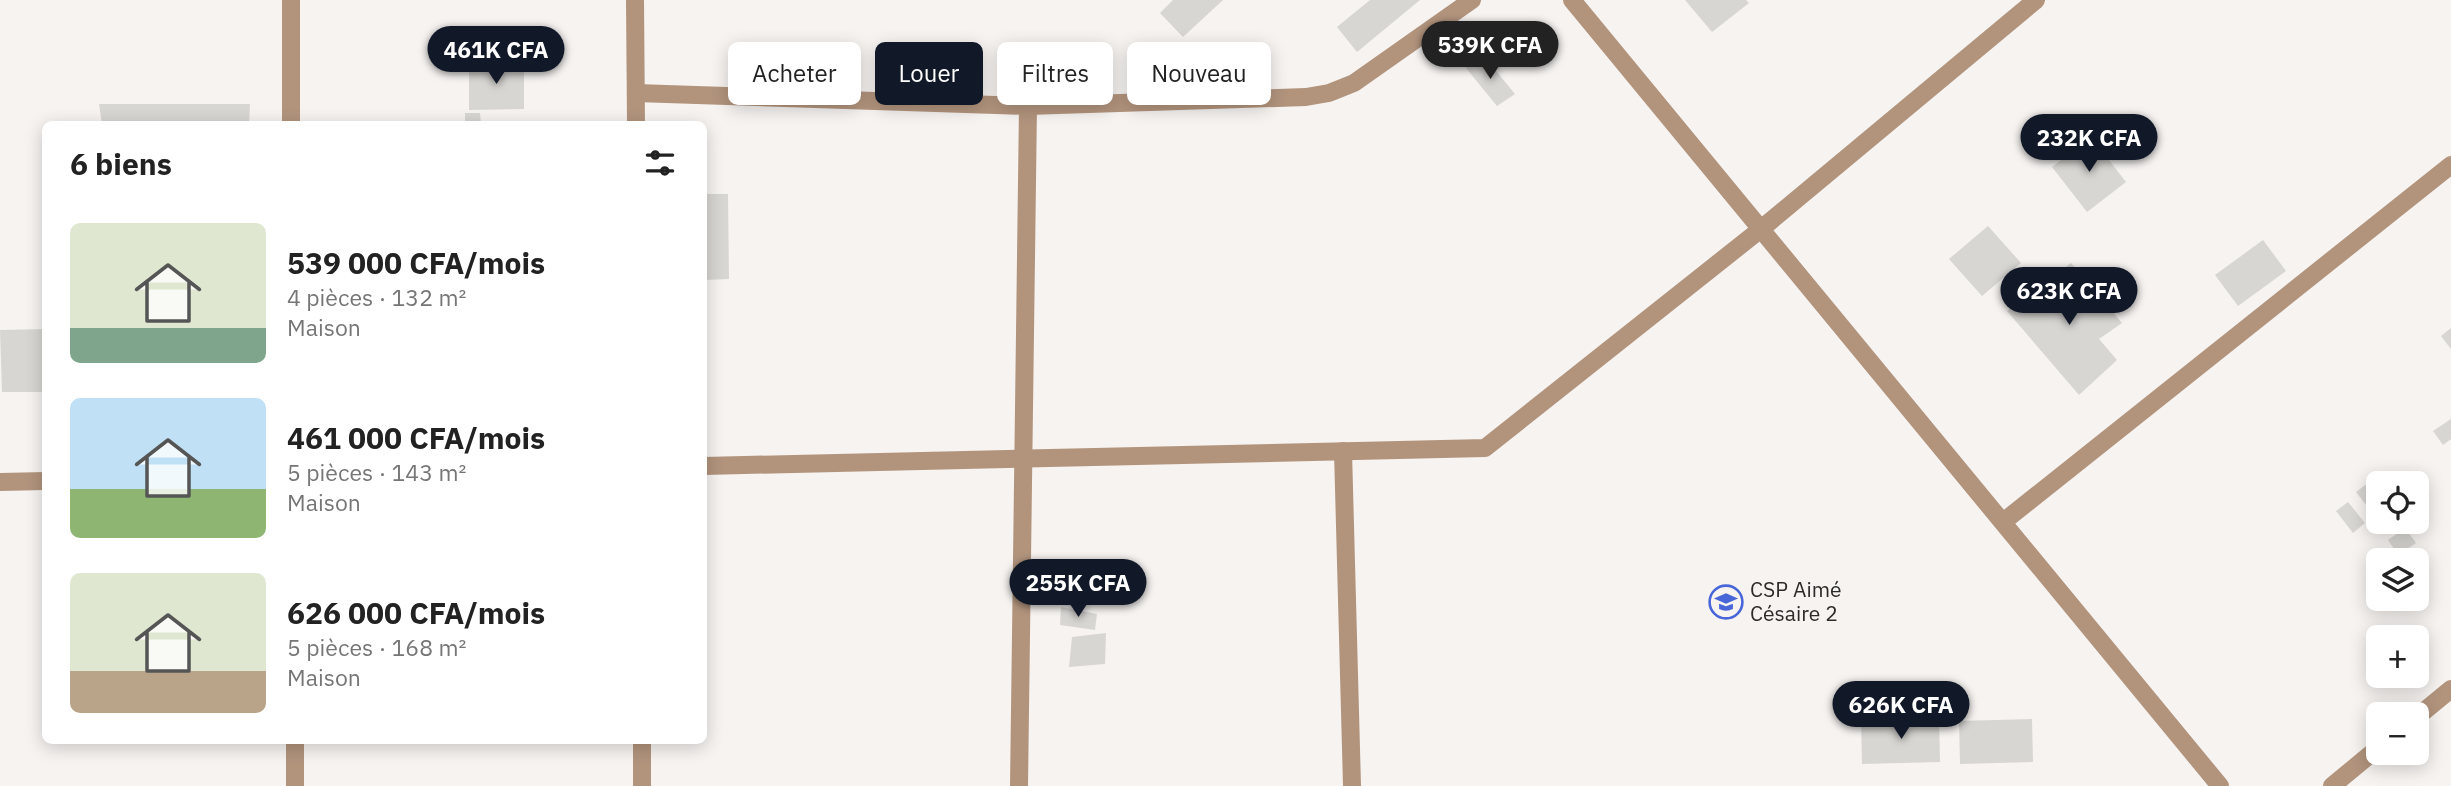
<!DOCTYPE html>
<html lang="fr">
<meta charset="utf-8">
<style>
:root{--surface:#fff;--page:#f2f2f2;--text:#222;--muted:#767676;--accent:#111827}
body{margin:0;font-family:"IBM Plex Sans",sans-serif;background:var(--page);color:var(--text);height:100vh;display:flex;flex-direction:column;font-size:26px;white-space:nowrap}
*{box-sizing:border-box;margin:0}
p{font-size:23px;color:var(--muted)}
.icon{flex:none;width:38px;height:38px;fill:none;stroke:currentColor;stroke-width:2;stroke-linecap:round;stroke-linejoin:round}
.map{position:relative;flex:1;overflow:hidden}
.drawer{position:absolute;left:42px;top:121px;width:665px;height:623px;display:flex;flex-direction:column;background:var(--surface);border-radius:10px;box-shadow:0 4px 18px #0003}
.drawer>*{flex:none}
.hud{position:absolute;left:728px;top:42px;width:665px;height:63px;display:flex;gap:14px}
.fabs{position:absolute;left:2366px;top:471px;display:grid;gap:14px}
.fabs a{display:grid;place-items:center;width:63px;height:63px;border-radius:10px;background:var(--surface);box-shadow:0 4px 18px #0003;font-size:35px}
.price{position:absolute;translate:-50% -60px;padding:0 16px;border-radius:24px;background:var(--accent);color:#fff;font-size:23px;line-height:46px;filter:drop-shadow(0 2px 4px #0008)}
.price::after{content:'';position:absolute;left:50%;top:42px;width:21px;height:16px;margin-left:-10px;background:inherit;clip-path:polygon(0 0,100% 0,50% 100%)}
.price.on{background:#222;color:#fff}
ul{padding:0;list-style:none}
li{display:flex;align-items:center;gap:21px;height:175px;padding:0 28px}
li span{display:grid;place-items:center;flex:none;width:196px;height:140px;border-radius:10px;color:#555}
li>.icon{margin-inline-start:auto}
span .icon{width:84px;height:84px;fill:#fffc;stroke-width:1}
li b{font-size:30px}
h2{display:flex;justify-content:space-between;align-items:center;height:84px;padding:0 28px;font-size:30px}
.tag{padding:0 24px;border-radius:10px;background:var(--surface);box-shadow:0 4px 18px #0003;font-size:24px;line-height:63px}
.tag.on{background:var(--accent);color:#fff}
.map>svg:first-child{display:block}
.building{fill:#d8d6d3}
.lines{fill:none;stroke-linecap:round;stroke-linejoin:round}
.minor{stroke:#b2947d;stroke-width:18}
.labels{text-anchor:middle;stroke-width:7;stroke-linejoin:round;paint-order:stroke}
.poi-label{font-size:21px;fill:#2c2b2a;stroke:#f6f3f1;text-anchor:start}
</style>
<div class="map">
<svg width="2451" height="786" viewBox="0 0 2451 786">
<rect width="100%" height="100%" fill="#f6f3f1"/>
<g class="building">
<polygon points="1173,0 1223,0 1183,37 1160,13"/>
<polygon points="1370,0 1420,0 1357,52 1337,27"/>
<polygon points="1685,0 1746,0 1749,3 1712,32"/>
<polygon points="1483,55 1515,94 1497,106 1466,68"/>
<polygon points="524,63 524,109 469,110 469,64"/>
<polygon points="99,104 250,104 249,124 102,124"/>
<polygon points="465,113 480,113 481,124 465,124"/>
<polygon points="2091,137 2126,182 2087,212 2052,167"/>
<polygon points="704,194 728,194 729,279 704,280"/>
<polygon points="1988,226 2021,263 1982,296 1949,259"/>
<polygon points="2263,240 2286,271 2238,306 2215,275"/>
<polygon points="2071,263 2122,323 2099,339 2117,360 2079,395 2007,311"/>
<polygon points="2451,328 2451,349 2441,336"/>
<polygon points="45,329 44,392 2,392 0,330"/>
<polygon points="2451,419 2451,439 2443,445 2433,431"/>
<polygon points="2373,479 2378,486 2378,496 2366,505 2356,492"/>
<polygon points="2348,502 2365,523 2353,533 2336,511"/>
<polygon points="2405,528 2416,543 2398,555 2388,540"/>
<polygon points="1061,607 1097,614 1095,630 1060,625"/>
<polygon points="1106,633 1105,664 1069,667 1072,637"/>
<polygon points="1939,717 1940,762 1862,764 1861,720"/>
<polygon points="2032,719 2033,762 1960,764 1959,721"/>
</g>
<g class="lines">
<g class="minor">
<polyline points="291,0 291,124"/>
<polyline points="635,0 636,124"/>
<polyline points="1572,0 2220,786"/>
<polyline points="636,93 1028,106 1306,97 1329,93 1354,83 1472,0"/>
<polyline points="1343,451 1352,786"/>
<polyline points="704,466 1485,448 1761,229 2036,0"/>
<polyline points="0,482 46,481"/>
<polyline points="2003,522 2451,165"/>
<polyline points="2417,717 2451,689"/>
<polyline points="295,740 295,786"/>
<polyline points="642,740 642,786"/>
<polyline points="1019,786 1028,106"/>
<polyline points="2332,786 2378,748"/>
</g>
</g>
<defs>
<symbol id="school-ring" viewBox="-11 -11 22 22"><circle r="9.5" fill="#f6f3f1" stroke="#4966d9" stroke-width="1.5"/><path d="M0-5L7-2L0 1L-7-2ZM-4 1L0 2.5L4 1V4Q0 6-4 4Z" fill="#4966d9"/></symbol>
</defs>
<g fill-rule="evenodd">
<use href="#school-ring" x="1707" y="583" width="38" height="38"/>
</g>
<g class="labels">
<g class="poi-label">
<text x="1750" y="597">CSP Aimé<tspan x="1750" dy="24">Césaire 2</tspan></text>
</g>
</g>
</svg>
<div class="fabs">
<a><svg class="icon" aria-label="locate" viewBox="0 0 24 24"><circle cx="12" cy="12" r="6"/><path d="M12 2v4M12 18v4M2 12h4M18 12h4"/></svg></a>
<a><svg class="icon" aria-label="layers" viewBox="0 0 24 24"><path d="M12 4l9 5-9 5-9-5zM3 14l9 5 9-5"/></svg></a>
<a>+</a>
<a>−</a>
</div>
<b class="price on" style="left:1490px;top:81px">539K CFA</b>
<b class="price" style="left:496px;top:86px">461K CFA</b>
<b class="price" style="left:2089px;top:174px">232K CFA</b>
<b class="price" style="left:2069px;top:327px">623K CFA</b>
<b class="price" style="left:1078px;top:619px">255K CFA</b>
<b class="price" style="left:1901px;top:741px">626K CFA</b>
<div class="hud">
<a class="tag">Acheter</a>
<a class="tag on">Louer</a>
<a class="tag">Filtres</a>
<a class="tag">Nouveau</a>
</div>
<section class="drawer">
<h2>6 biens<svg class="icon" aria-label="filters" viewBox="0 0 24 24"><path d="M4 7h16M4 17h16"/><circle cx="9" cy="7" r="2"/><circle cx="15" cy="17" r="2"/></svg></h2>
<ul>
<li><span style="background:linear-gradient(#dfe7d0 75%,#7fa58c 0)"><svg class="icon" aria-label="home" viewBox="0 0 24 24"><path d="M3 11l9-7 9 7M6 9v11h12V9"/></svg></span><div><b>539 000 CFA/mois</b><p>4 pièces · 132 m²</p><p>Maison</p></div></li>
<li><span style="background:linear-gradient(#bfe0f5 65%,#8fb573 0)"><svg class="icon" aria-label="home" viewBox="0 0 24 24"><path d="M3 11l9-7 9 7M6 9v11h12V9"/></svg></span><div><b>461 000 CFA/mois</b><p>5 pièces · 143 m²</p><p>Maison</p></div></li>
<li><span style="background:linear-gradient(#dfe7d0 70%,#b9a48a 0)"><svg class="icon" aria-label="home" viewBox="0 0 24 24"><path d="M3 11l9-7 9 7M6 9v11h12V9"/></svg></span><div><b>626 000 CFA/mois</b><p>5 pièces · 168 m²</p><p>Maison</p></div></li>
</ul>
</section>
</div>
